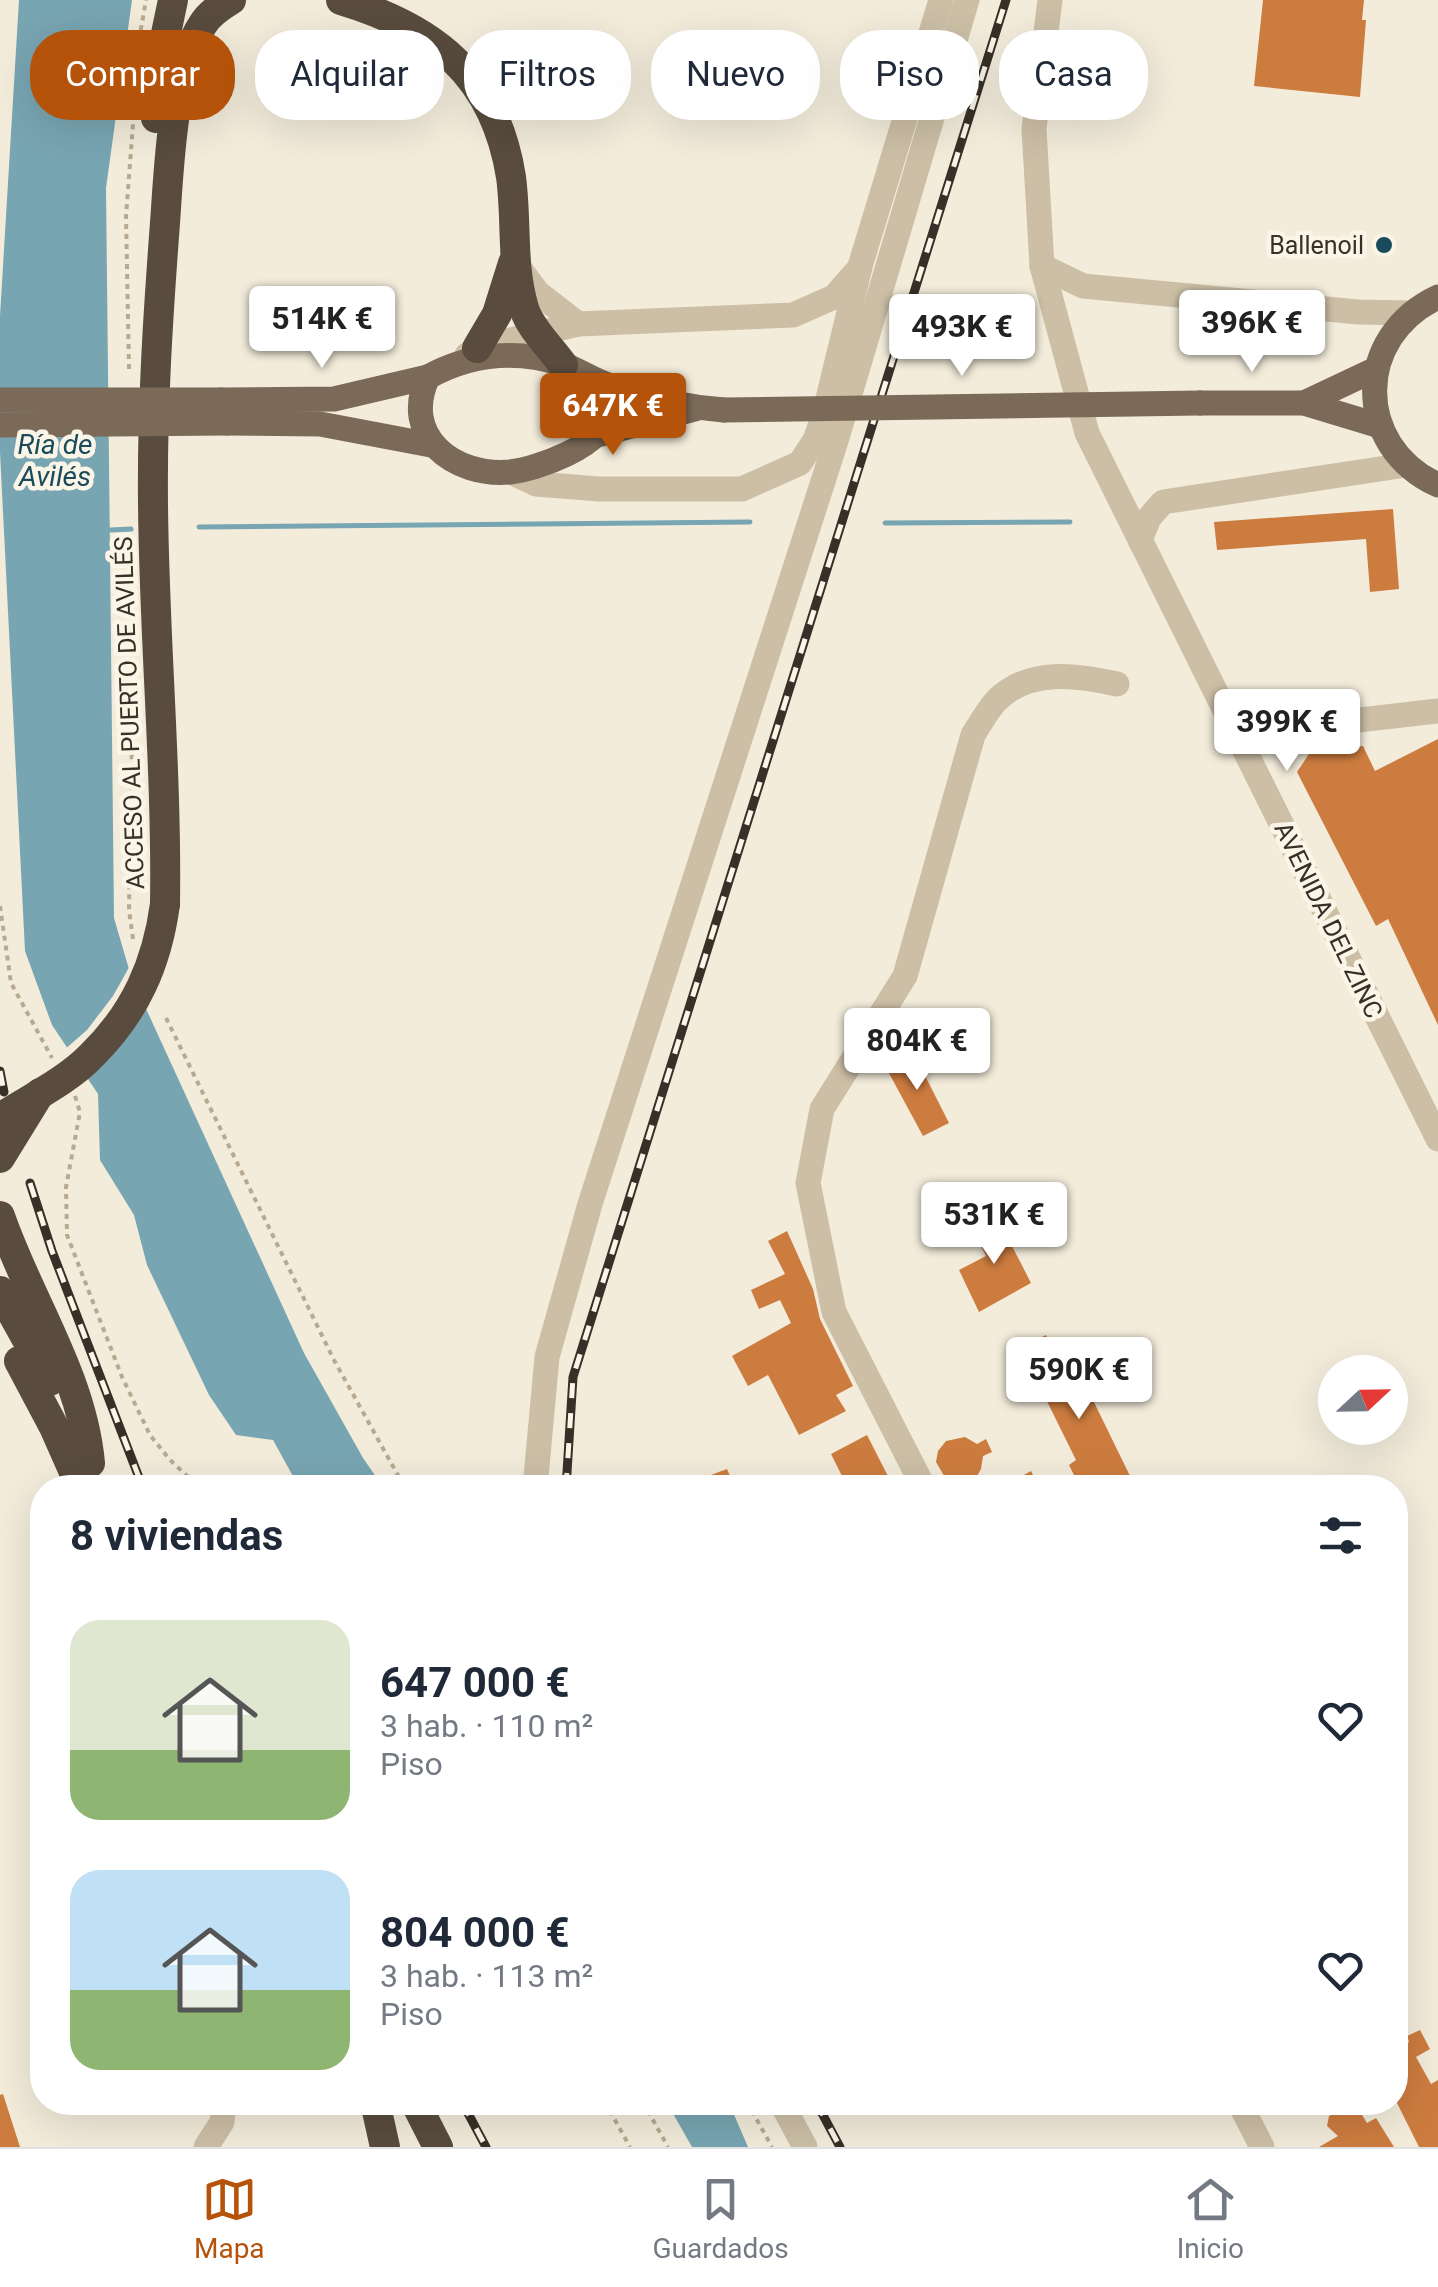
<!DOCTYPE html>
<html lang="es">
<meta charset="utf-8">
<style>
:root{--surface:#fff;--page:#f6f6f7;--text:#1f2937;--muted:#747a83;--line:#e0e1e3;--accent:#b45309}
body{margin:0;font-family:Roboto,sans-serif;background:var(--page);color:var(--text);height:100vh;display:flex;flex-direction:column;font-size:38px;white-space:nowrap}
*{box-sizing:border-box;margin:0}
p{font-size:32px;color:var(--muted)}
.icon{flex:none;width:55px;height:55px;fill:none;stroke:currentColor;stroke-width:2;stroke-linecap:round;stroke-linejoin:round}
.map{position:relative;flex:1;overflow:hidden}
.details{position:absolute;left:30px;top:1475px;width:1378px;height:640px;display:flex;flex-direction:column;background:var(--surface);border-radius:40px;box-shadow:0 10px 40px #0002}
.details>*{flex:none}
.hud{position:absolute;left:30px;top:30px;width:1380px;height:90px;display:flex;gap:20px}
.needle{width:65px;rotate:68deg}
.fabs{position:absolute;left:1318px;top:1355px;display:grid;gap:20px}
.fabs a{display:grid;place-items:center;width:90px;height:90px;border-radius:50%;background:var(--surface);box-shadow:0 10px 40px #0002;font-size:50px}
.price{position:absolute;translate:-50% -85px;padding:0 22px;border-radius:10px;background:#fff;color:#222;font-size:32px;line-height:65px;filter:drop-shadow(0 2px 5px #0008)}
.price::after{content:'';position:absolute;left:50%;top:60px;width:30px;height:22px;margin-left:-15px;background:inherit;clip-path:polygon(0 0,100% 0,50% 100%)}
.price.on{background:var(--accent);color:#fff}
ul{padding:0;list-style:none}
li{display:flex;align-items:center;gap:30px;height:250px;padding:0 40px}
li span{display:grid;place-items:center;flex:none;width:280px;height:200px;border-radius:30px;color:#555}
li>.icon{margin-inline-start:auto}
span .icon{width:120px;height:120px;fill:#fffc;stroke-width:1}
li b{font-size:42px}
h2{display:flex;justify-content:space-between;align-items:center;height:120px;padding:0 40px;font-size:42px}
.pill{padding:0 35px;border-radius:40px;background:var(--surface);box-shadow:0 10px 40px #0002;font-size:35px;line-height:90px}
.pill.on{background:var(--accent);color:#fff}
.tab-bar{display:flex;justify-content:space-around;align-items:center;height:140px;border-top:2px solid var(--line);background:var(--surface);font-size:28px;color:var(--muted)}
.tab-bar a{display:grid;justify-items:center;gap:5px}
.tab-bar .on{color:var(--accent)}
.map>svg:first-child{display:block}
.water{fill:#78a5b2}
.pier{fill:#f3ecdb}
.lines{fill:none;stroke-linecap:round;stroke-linejoin:round}
.stream{stroke:#78a5b2;stroke-width:5}
.building{fill:#cd7c3f}
.path{stroke:#b8a990;stroke-width:4;stroke-dasharray:5 5;stroke-linecap:butt}
.minor{stroke:#ccbfa6;stroke-width:25}
.major{stroke:#7b6a57;stroke-width:25}
.highway{stroke:#594c3e;stroke-width:30}
.rail-casing{stroke:#383027;stroke-width:9}
.rail{stroke:#fbf5e8;stroke-width:5;stroke-dasharray:15;stroke-linecap:butt}
.major-bridge{stroke:#7b6a57;stroke-width:25}
.highway-bridge{stroke:#594c3e;stroke-width:30}
.poi-dot{fill:#1a4b5c;stroke:#fbf5e8;stroke-width:4}
.labels{text-anchor:middle;stroke-width:9;stroke-linejoin:round;paint-order:stroke}
.poi-label{font-size:25px;fill:#383027;stroke:#fbf5e8;text-anchor:end}
.street-label{font-size:25px;fill:#383027;stroke:#fbf5e8}
.water-label{font-size:28px;font-style:italic;fill:#1a4b5c;stroke:#fbf5e8}
</style>
<div class="map">
<svg width="1438" height="2147" viewBox="0 0 1438 2147">
<rect width="100%" height="100%" fill="#f3ecdb"/>
<g class="water">
<polygon points="19,0 132,0 106,188 114,918 131,976 304,1353 363,1458 383,1487 299,1487 273,1440 236,1435 209,1395 147,1265 134,1215 100,1160 98,1094 52,1025 25,951 0,452 0,316"/>
<polygon points="667,2103 729,2103 748,2147 692,2147"/>
</g>
<polygon class="pier" points="132,962 135,974 82,1080 63,1051 87,1030 113,996"/>
<g class="lines">
<g class="stream">
<polyline points="885,523 1070,522"/>
<polyline points="199,527 750,522"/>
<polyline points="111,530 131,529"/>
</g>
</g>
<g class="building">
<polygon points="1263,0 1364,0 1362,20 1366,20 1360,97 1254,86"/>
<polygon points="1393,509 1399,589 1370,592 1366,539 1217,550 1214,522"/>
<polygon points="1438,739 1438,1025 1388,919 1376,926 1297,772 1309,754 1363,746 1375,771"/>
<polygon points="912,1050 949,1123 923,1136 884,1064"/>
<polygon points="996,1215 1031,1283 979,1312 959,1270 986,1256 972,1228"/>
<polygon points="787,1231 813,1289 820,1319 853,1386 836,1395 846,1411 799,1435 768,1375 748,1386 732,1356 791,1323 780,1300 759,1309 751,1290 785,1274 768,1241"/>
<polygon points="1046,1335 1058,1360 1070,1353 1130,1476 1108,1488 1051,1488 1075,1477 1069,1465 1076,1460 1033,1373 1044,1367 1032,1342"/>
<polygon points="867,1435 894,1488 848,1488 831,1454"/>
<polygon points="965,1437 977,1444 986,1439 992,1452 983,1456 981,1469 970,1488 946,1479 936,1462 938,1451 946,1441"/>
<polygon points="727,1469 735,1488 681,1488 681,1486"/>
<polygon points="1031,1471 1039,1488 1000,1488"/>
<polygon points="1420,2030 1430,2049 1416,2057 1431,2084 1438,2080 1438,2147 1419,2147 1395,2099 1395,2050 1409,2042 1407,2036"/>
<polygon points="3,2094 20,2147 0,2147 0,2095"/>
<polygon points="1354,2102 1367,2123 1376,2118 1394,2147 1319,2147 1338,2136 1327,2126 1329,2116"/>
</g>
<g class="lines">
<g class="path">
<polyline points="139,40 146,0"/>
<polyline points="129,369 126,216 133,124"/>
<polyline points="0,906 11,983 52,1058"/>
<polyline points="133,939 129,910 133,679"/>
<polyline points="166,1018 334,1360 405,1488"/>
<polyline points="75,1096 80,1112 66,1187 67,1235 122,1377 150,1435 170,1460 200,1488"/>
<polyline points="225,1488 240,1482 255,1488"/>
<polyline points="605,2102 630,2147"/>
<polyline points="643,2102 668,2147"/>
<polyline points="747,2102 772,2147"/>
</g>
<g class="minor">
<polyline points="1050,0 1034,129 1042,266 1087,433 1438,1139"/>
<polyline points="514,261 538,293 578,324"/>
<polyline points="1042,266 1083,286 1358,312 1410,313"/>
<polyline points="467,355 477,348 578,324 793,315 834,297 856,272"/>
<polyline points="511,472 536,484 599,489 742,489 800,463 815,440 824,415 861,263 941,0"/>
<polyline points="1140,540 1149,518 1163,502 1406,465"/>
<polyline points="1237,734 1438,711"/>
<polyline points="535,1488 547,1357 590,1204 836,441 967,0"/>
<path d="M924,1488L834,1312L808,1183L822,1109L905,976L973,735C980,724 987,711 996,701C1028,668 1077,675 1117,684"/>
<polyline points="781,2102 805,2147"/>
<polyline points="1239,2102 1262,2147"/>
<polyline points="206,2147 222,2122 224,2102"/>
</g>
<g class="major">
<path d="M1438,297C1354,336 1353,446 1438,485"/>
<path d="M591,380C598,389 607,403 606,415C604,446 536,469 510,472C454,477 400,436 428,377C470,354 516,349 562,364C579,370 594,381 611,386C646,398 686,407 724,410"/>
<polyline points="221,400 334,399 428,377"/>
<polyline points="1200,403 1304,403 1380,426"/>
<polyline points="1304,403 1376,369"/>
<polyline points="227,423 320,424 431,445"/>
<polyline points="598,435 695,409"/>
</g>
<g class="highway">
<path d="M341,0C435,28 495,76 511,177C517,221 511,265 524,308C529,327 551,348 563,365"/>
<polyline points="156,118 163,48 173,0"/>
<polyline points="477,348 497,314 513,263"/>
<path d="M165,904C167,770 154,637 153,503C152,409 158,316 165,223C169,168 172,71 203,24C210,13 221,6 231,0"/>
<polyline points="0,1158 40,1093"/>
<path d="M0,1216C28,1298 82,1375 90,1463"/>
<polyline points="0,1291 50,1381"/>
<polyline points="19,1361 54,1427 81,1488"/>
<polyline points="375,2102 385,2147"/>
<polyline points="415,2102 438,2147"/>
</g>
<defs>
<g id="rail">
<polyline points="0,1071 4,1092"/>
<polyline points="30,1183 52,1251 143,1488"/>
<polyline points="566,1488 573,1377 1006,0"/>
<polyline points="462,2102 486,2147"/>
<polyline points="816,2102 840,2147"/>
</g>
</defs>
<use href="#rail" class="rail-casing"/>
<use href="#rail" class="rail"/>
<g class="major-bridge">
<polyline points="0,400 221,400"/>
<polyline points="724,410 1200,403"/>
<polyline points="0,425 227,423"/>
</g>
<path class="highway-bridge" d="M0,1118C29,1099 67,1081 91,1056C135,1013 157,964 165,904"/>
</g>
<circle class="poi-dot" cx="1384" cy="245" r="10"/>
<g class="labels">
<g class="poi-label">
<text x="1364" y="254">Ballenoil</text>
</g>
<g class="street-label">
<text transform="translate(129 713) rotate(-92)" y="9">ACCESO AL PUERTO DE AVILÉS</text>
<text transform="translate(1329 920) rotate(64)" y="9">AVENIDA DEL ZINC</text>
</g>
<g class="water-label">
<text x="55" y="454">Ría de<tspan x="55" dy="32">Avilés</tspan></text>
</g>
</g>
</svg>
<div class="fabs">
<a><svg class="needle" viewBox="-14 -14 28 28"><path d="M0-13l5 13h-10z" fill="#e53935"/><path d="M0 13l5-13h-10z" fill="#747a83"/></svg></a>
</div>
<b class="price" style="left:322px;top:371px">514K €</b>
<b class="price" style="left:1252px;top:375px">396K €</b>
<b class="price" style="left:962px;top:379px">493K €</b>
<b class="price on" style="left:613px;top:458px">647K €</b>
<b class="price" style="left:1287px;top:774px">399K €</b>
<b class="price" style="left:917px;top:1093px">804K €</b>
<b class="price" style="left:994px;top:1267px">531K €</b>
<b class="price" style="left:1079px;top:1422px">590K €</b>
<div class="hud">
<a class="pill on">Comprar</a>
<a class="pill">Alquilar</a>
<a class="pill">Filtros</a>
<a class="pill">Nuevo</a>
<a class="pill">Piso</a>
<a class="pill">Casa</a>
</div>
<section class="details">
<h2>8 viviendas<svg class="icon" aria-label="filters" viewBox="0 0 24 24"><path d="M4 7h16M4 17h16"/><circle cx="9" cy="7" r="2"/><circle cx="15" cy="17" r="2"/></svg></h2>
<ul>
<li><span style="background:linear-gradient(#dfe7d0 65%,#8fb573 0)"><svg class="icon" aria-label="home" viewBox="0 0 24 24"><path d="M3 11l9-7 9 7M6 9v11h12V9"/></svg></span><div><b>647 000 €</b><p>3 hab. · 110 m²</p><p>Piso</p></div><svg class="icon" aria-label="heart" viewBox="0 0 24 24"><path d="M12 20l-8-8c-3-5 5-10 8-4 3-6 11-1 8 4z"/></svg></li>
<li><span style="background:linear-gradient(#bfe0f5 60%,#8fb573 0)"><svg class="icon" aria-label="home" viewBox="0 0 24 24"><path d="M3 11l9-7 9 7M6 9v11h12V9"/></svg></span><div><b>804 000 €</b><p>3 hab. · 113 m²</p><p>Piso</p></div><svg class="icon" aria-label="heart" viewBox="0 0 24 24"><path d="M12 20l-8-8c-3-5 5-10 8-4 3-6 11-1 8 4z"/></svg></li>
</ul>
</section>
</div>
<nav class="tab-bar">
<a class="on"><svg class="icon" aria-label="map" viewBox="0 0 24 24"><path d="M3 6l6-2 6 2 6-2v14l-6 2-6-2-6 2zM9 4v14M15 6v14"/></svg>Mapa</a>
<a><svg class="icon" aria-label="saved" viewBox="0 0 24 24"><path d="M7 4h10v16l-5-4-5 4z"/></svg>Guardados</a>
<a><svg class="icon" aria-label="home" viewBox="0 0 24 24"><path d="M3 11l9-7 9 7M6 9v11h12V9"/></svg>Inicio</a>
</nav>
